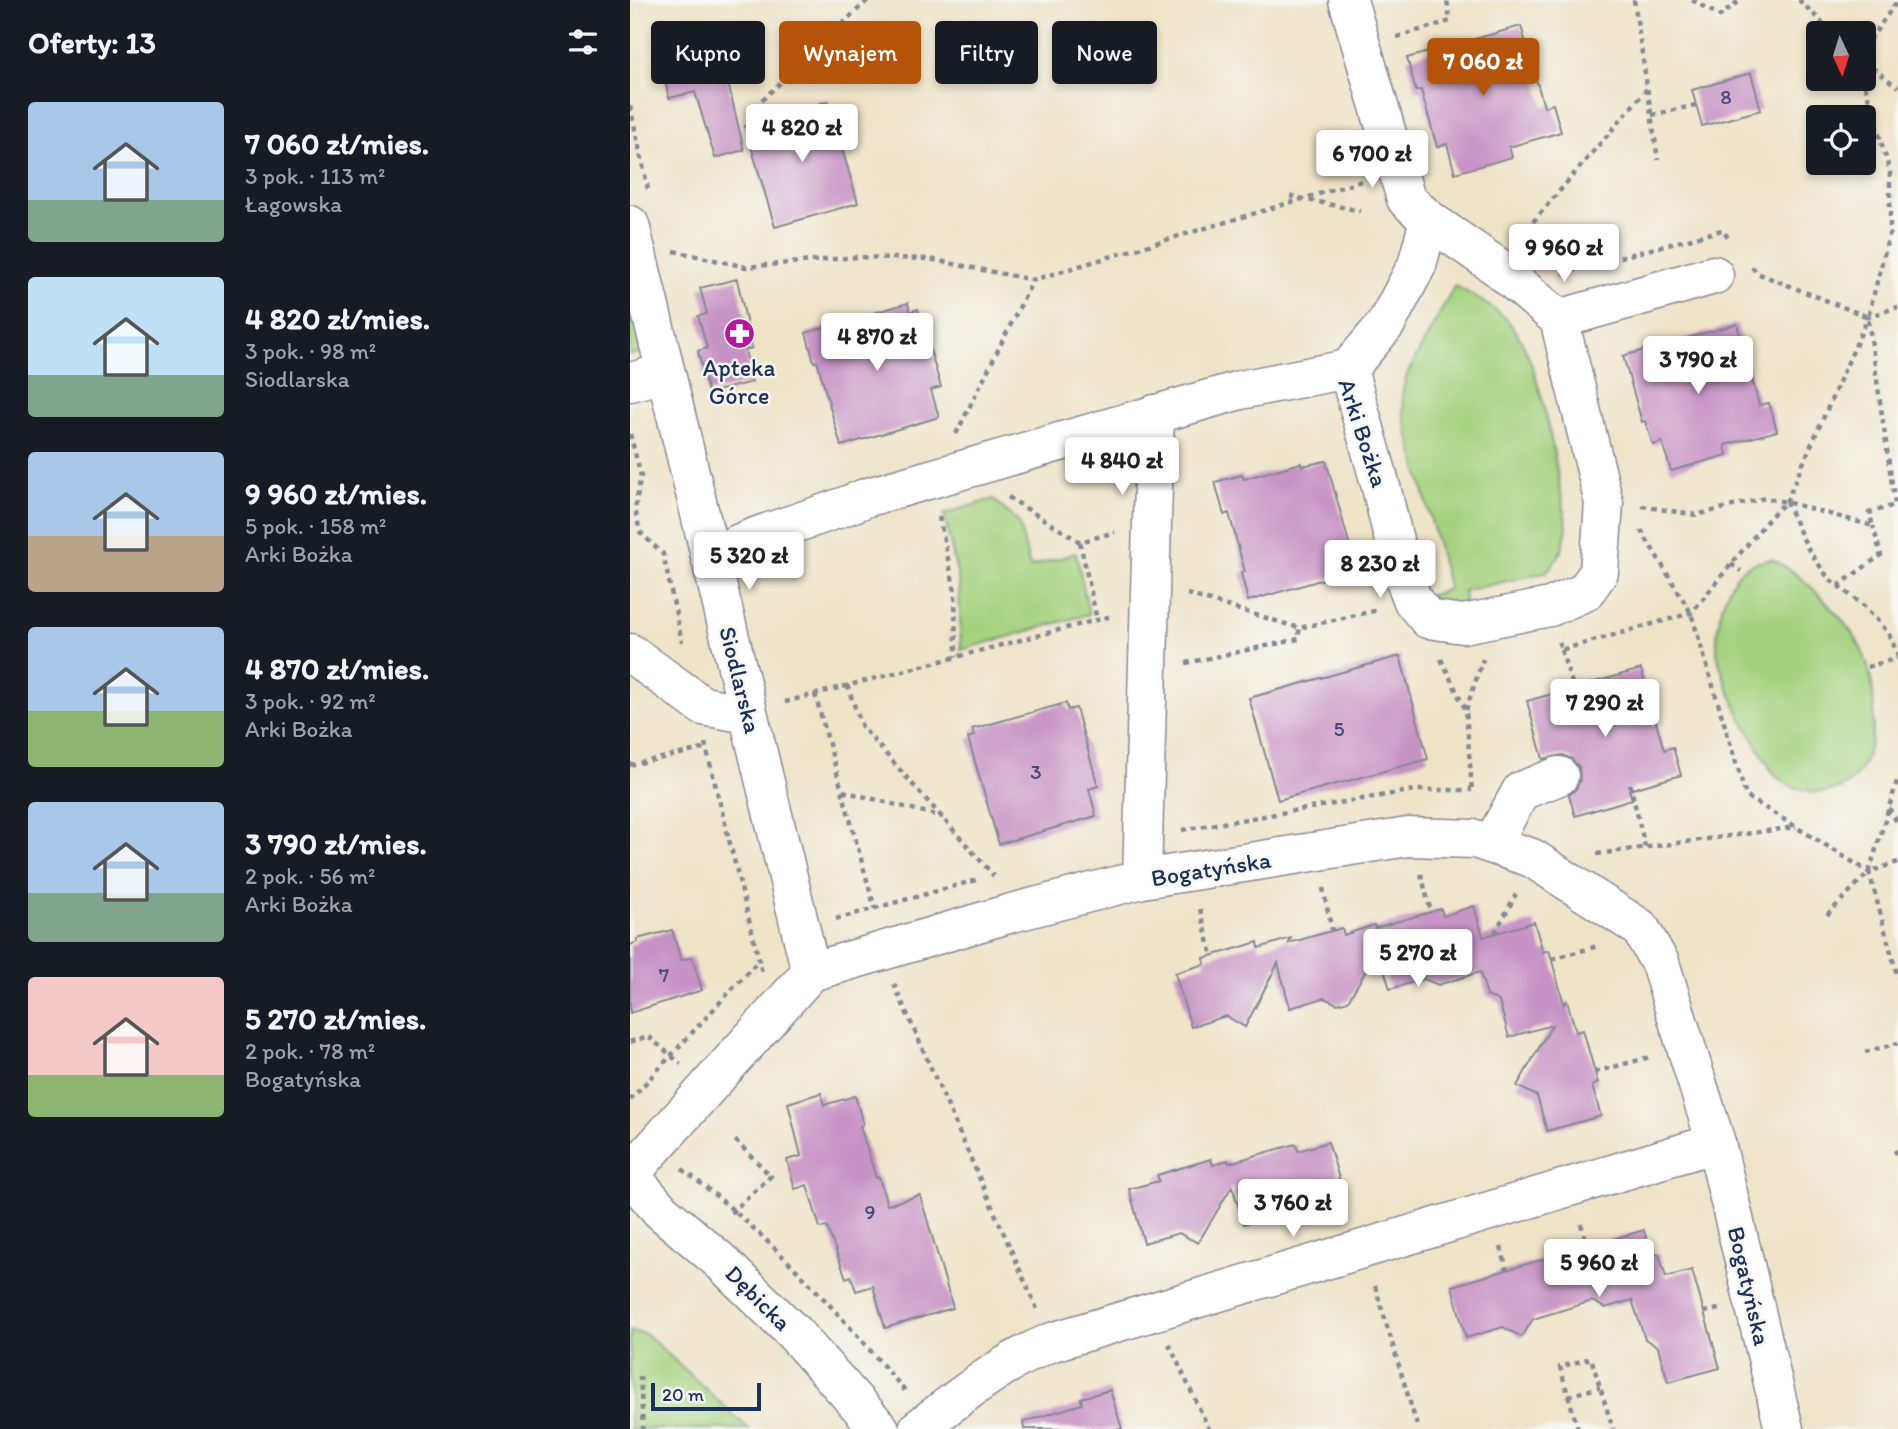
<!DOCTYPE html>
<html lang="pl">
<meta charset="utf-8">
<style>
:root{--surface:#171b24;--page:#242831;--text:#f1f3f6;--muted:#9ea1a6;--accent:#b45309}
body{margin:0;font-family:Itim,sans-serif;background:var(--page);color:var(--text);height:100vh;display:flex;flex-direction:column;font-size:26px;white-space:nowrap}
*{box-sizing:border-box;margin:0}
p{font-size:23px;color:var(--muted)}
.icon{flex:none;width:38px;height:38px;fill:none;stroke:currentColor;stroke-width:2;stroke-linecap:round;stroke-linejoin:round}
.map{position:relative;flex:1;overflow:hidden}
.details{display:flex;flex-direction:column;background:var(--surface);width:630px}
.details>*{flex:none}
.top-card{position:absolute;left:21px;top:21px;width:665px;height:63px;display:flex;gap:14px}
.needle{width:46px;rotate:176deg}
.fabs{position:absolute;left:1176px;top:21px;display:grid;gap:14px}
.fabs a{display:grid;place-items:center;width:70px;height:70px;border-radius:7px;background:var(--surface);box-shadow:0 4px 10px #0003;font-size:35px}
.scale{position:absolute;left:21px;bottom:18px;width:110px;box-sizing:border-box;padding-left:7px;border:4px solid #1b2f5e;border-top:0;font-size:19px;line-height:24px;white-space:nowrap;color:#1b2f5e;-webkit-text-stroke:5px #f6f6f2;paint-order:stroke}
.price{position:absolute;translate:-50% -60px;padding:0 16px;border-radius:7px;background:#fff;color:#222;font-size:23px;line-height:46px;filter:drop-shadow(0 2px 4px #0008)}
.price::after{content:'';position:absolute;left:50%;top:42px;width:21px;height:16px;margin-left:-10px;background:inherit;clip-path:polygon(0 0,100% 0,50% 100%)}
.price.current{background:var(--accent);color:#fff}
ul{padding:0;list-style:none}
li{display:flex;align-items:center;gap:21px;height:175px;padding:0 28px}
li span{display:grid;place-items:center;flex:none;width:196px;height:140px;border-radius:7px;color:#555}
li>.icon{margin-inline-start:auto}
span .icon{width:84px;height:84px;fill:#fffc;stroke-width:1}
li b{font-size:30px}
h2{display:flex;justify-content:space-between;align-items:center;height:84px;padding:0 28px;font-size:30px}
.tag{padding:0 24px;border-radius:7px;background:var(--surface);box-shadow:0 4px 10px #0003;font-size:24px;line-height:63px}
.tag.current{background:var(--accent);color:#fff}
main{display:flex;flex:1;min-height:0}
.map>svg:first-child{display:block}
.green{fill:#a5d27f;stroke:#60806e;stroke-width:2}
.building{fill:#c792c5}
.lines{fill:none;stroke-linecap:round;stroke-linejoin:round}
.minor-casing{stroke:#858993;stroke-width:41}
.path{stroke:#858993;stroke-width:4.5;stroke-dasharray:5 5;stroke-linecap:butt}
.minor{stroke:#fff;stroke-width:38}
.labels{text-anchor:middle;stroke-width:5;stroke-linejoin:round;paint-order:stroke}
.number-label{font-size:21px;fill:#464878}
.poi-label{font-size:24px;fill:#1b2f5e;stroke:#f6f6f2}
.street-label{font-size:24px;fill:#1b2f5e;stroke:#f6f6f2}
</style>
<main>
<section class="details">
<h2>Oferty: 13<svg class="icon" aria-label="filters" viewBox="0 0 24 24"><path d="M4 7h16M4 17h16"/><circle cx="9" cy="7" r="2"/><circle cx="15" cy="17" r="2"/></svg></h2>
<ul>
<li><span style="background:linear-gradient(#a9c7e8 70%,#7fa58c 0)"><svg class="icon" aria-label="home" viewBox="0 0 24 24"><path d="M3 11l9-7 9 7M6 9v11h12V9"/></svg></span><div><b>7 060 zł/mies.</b><p>3 pok. · 113 m²</p><p>Łagowska</p></div></li>
<li><span style="background:linear-gradient(#bfe0f5 70%,#7fa58c 0)"><svg class="icon" aria-label="home" viewBox="0 0 24 24"><path d="M3 11l9-7 9 7M6 9v11h12V9"/></svg></span><div><b>4 820 zł/mies.</b><p>3 pok. · 98 m²</p><p>Siodlarska</p></div></li>
<li><span style="background:linear-gradient(#a9c7e8 60%,#b9a48a 0)"><svg class="icon" aria-label="home" viewBox="0 0 24 24"><path d="M3 11l9-7 9 7M6 9v11h12V9"/></svg></span><div><b>9 960 zł/mies.</b><p>5 pok. · 158 m²</p><p>Arki Bożka</p></div></li>
<li><span style="background:linear-gradient(#a9c7e8 60%,#8fb573 0)"><svg class="icon" aria-label="home" viewBox="0 0 24 24"><path d="M3 11l9-7 9 7M6 9v11h12V9"/></svg></span><div><b>4 870 zł/mies.</b><p>3 pok. · 92 m²</p><p>Arki Bożka</p></div></li>
<li><span style="background:linear-gradient(#a9c7e8 65%,#7fa58c 0)"><svg class="icon" aria-label="home" viewBox="0 0 24 24"><path d="M3 11l9-7 9 7M6 9v11h12V9"/></svg></span><div><b>3 790 zł/mies.</b><p>2 pok. · 56 m²</p><p>Arki Bożka</p></div></li>
<li><span style="background:linear-gradient(#f6c9c9 70%,#8fb573 0)"><svg class="icon" aria-label="home" viewBox="0 0 24 24"><path d="M3 11l9-7 9 7M6 9v11h12V9"/></svg></span><div><b>5 270 zł/mies.</b><p>2 pok. · 78 m²</p><p>Bogatyńska</p></div></li>
</ul>
</section>
<div class="map">
<svg width="1268" height="1429" viewBox="0 0 1268 1429">
<rect width="100%" height="100%" fill="#f6f6f2"/>
<filter id="ink" filterUnits="userSpaceOnUse"><feTurbulence type="fractalNoise" baseFrequency=".0143" numOctaves="2"/><feDisplacementMap in="SourceGraphic" scale="14" xChannelSelector="R" yChannelSelector="G"/><feConvolveMatrix kernelMatrix="1 2 1 2 8 2 1 2 1" color-interpolation-filters="sRGB"/></filter>
<filter id="wash" filterUnits="userSpaceOnUse"><feTurbulence type="fractalNoise" baseFrequency=".00686" numOctaves="4" result="noise"/><feDisplacementMap in="SourceGraphic" scale="28" xChannelSelector="R" yChannelSelector="G"/><feGaussianBlur stdDeviation="1.57" result="paint"/><feColorMatrix in="noise" values="0 0 0 0 0 0 0 0 0 0 0 0 0 0 0 0 0 1.4 0 .05"/><feComposite in="paint" operator="in"/></filter>
<g filter="url(#wash)">
<rect width="100%" height="100%" fill="#efe3c8"/>
<g class="green">
<polygon points="0,280 17,351 0,355"/>
<path d="M825,285C840,295 867,308 878,321C914,363 926,472 937,527C934,545 930,560 916,572L834,591L837,615L823,614L798,596L819,589L774,416L772,395L777,374Z"/>
<polygon points="363,499 389,523 400,567 446,553 459,614 331,650 329,583 314,514"/>
<path d="M1141,559C1161,568 1175,581 1191,597C1200,607 1211,617 1219,629C1243,660 1249,707 1240,745C1234,766 1228,781 1208,789C1192,795 1166,791 1152,781C1142,775 1134,757 1128,747C1113,723 1098,692 1090,665C1081,639 1092,584 1116,567C1124,562 1132,561 1141,559Z"/>
<polygon points="0,1331 16,1334 119,1429 0,1429"/>
</g>
<g id="blocks">
<g class="building">
<polygon points="891,26 914,107 923,104 931,132 879,147 882,157 825,173 817,144 807,147 791,90 786,91 777,58"/>
<polygon points="80,37 83,50 90,49 114,150 85,158 65,92 39,98 31,63 53,57 50,45"/>
<polygon points="1121,73 1131,110 1072,126 1062,90"/>
<polygon points="198,101 228,203 145,227 115,126"/>
<polygon points="107,279 122,348 115,350 122,382 78,393 68,351 77,348 68,316 77,314 70,288"/>
<polygon points="278,303 280,312 288,309 311,387 301,390 309,417 211,446 187,361 184,362 176,333"/>
<polygon points="1107,324 1129,405 1139,403 1147,431 1095,445 1097,455 1041,471 1032,442 1023,445 1015,421 1012,422 993,356"/>
<polygon points="696,461 720,546 716,548 722,571 618,601 611,573 615,572 599,513 594,515 585,482 612,475 614,479 671,463 672,466"/>
<polygon points="770,656 798,759 648,800 619,698"/>
<polygon points="1011,669 1034,750 1043,747 1051,775 999,790 1002,799 945,816 939,795 946,789 950,780 949,767 942,759 933,755 913,759 897,701"/>
<polygon points="436,703 438,710 446,708 468,786 459,789 466,816 369,844 338,738 344,736 342,729"/>
<polygon points="844,906 853,937 904,922 913,952 919,950 934,1004 937,1001 946,1032 953,1030 968,1083 962,1086 971,1116 917,1131 907,1096 887,1086 922,1025 879,1037 869,1001 857,996 850,972 808,985 794,979 760,989 748,950 718,1001 708,1004 694,998 660,1008 648,963 615,1027 596,1016 561,1027 545,973 575,964 574,958 628,942 629,948 661,938 659,943 712,928 714,935 744,925 745,928 811,909 813,916"/>
<polygon points="42,930 51,960 62,957 72,990 0,1013 0,945 8,942 7,939"/>
<polygon points="191,1093 194,1105 225,1096 233,1124 230,1126 246,1178 249,1177 257,1205 290,1195 323,1308 255,1328 243,1286 226,1291 221,1276 216,1278 197,1227 190,1228 177,1185 165,1189 157,1160 171,1156 158,1103"/>
<polygon points="698,1142 714,1195 679,1205 667,1225 649,1214 614,1224 602,1186 568,1243 549,1233 514,1243 499,1189 529,1181 527,1175 581,1159 583,1165 598,1160 599,1163 666,1144 668,1151"/>
<polygon points="1014,1230 1021,1255 1029,1254 1036,1277 1062,1270 1090,1368 1038,1382 1028,1347 1015,1339 1002,1300 975,1308 962,1301 903,1319 892,1337 873,1327 836,1338 822,1286"/>
<polygon points="480,1390 492,1429 394,1429 393,1422 452,1404 451,1398"/>
</g>
</g>
</g>
<g filter="url(#ink)">
<use href="#blocks" fill-opacity="0" stroke="#858993" stroke-width="2"/>
<g class="lines">
<defs>
<g id="minor">
<polyline points="799,220 866,266 929,319 1084,275"/>
<polyline points="0,225 181,972"/>
<polyline points="718,369 756,324 787,265 799,220 776,199 718,0"/>
<polyline points="0,382 35,373"/>
<path d="M80,557C128,531 185,520 235,498L610,390L718,369L750,483L771,569L783,601L798,619L833,624L920,607L955,592L969,572L974,503L929,319"/>
<polyline points="0,653 73,706 118,714"/>
<polyline points="862,844 891,791 929,776"/>
<polyline points="512,879 525,414"/>
<polyline points="0,1174 181,972 378,914 512,879 778,837 845,839 902,858 1010,928 1030,963 1086,1143 1154,1429"/>
<polyline points="0,1175 31,1211 89,1260 164,1333 250,1429"/>
<path d="M288,1429C331,1396 372,1362 422,1342L1086,1143"/>
</g>
</defs>
<use href="#minor" class="minor-casing"/>
<g class="path">
<polyline points="1004,0 1028,160"/>
<polyline points="1062,0 1090,16 1110,0"/>
<polyline points="1169,0 1203,33"/>
<polyline points="767,37 820,21 817,0"/>
<polyline points="1234,48 1268,0"/>
<polyline points="1234,62 1268,87"/>
<polyline points="132,100 238,0"/>
<polyline points="0,106 19,194"/>
<polyline points="1022,115 1066,105"/>
<polyline points="660,196 730,211"/>
<polyline points="890,237 1017,89"/>
<polyline points="44,251 116,267 227,257 299,259 403,280"/>
<polyline points="1122,267 1127,273 1238,317 1260,231 1260,172 1233,79"/>
<polyline points="932,273 1092,230 1101,241"/>
<polyline points="0,434 11,476 5,509 10,532 33,554 52,642"/>
<polyline points="326,434 403,280 732,181"/>
<polyline points="378,497 450,542 485,532"/>
<polyline points="1156,502 1178,549 1199,579 1233,605 1258,632 1268,655"/>
<polyline points="1012,506 1066,515 1135,498 1156,502 1243,526 1239,513 1265,505 1238,318"/>
<polyline points="309,517 325,591 326,657"/>
<polyline points="1011,530 1061,613 1116,796 1239,872"/>
<polyline points="450,542 467,620"/>
<polyline points="1101,564 1111,571"/>
<polyline points="1208,586 1251,555 1243,526"/>
<polyline points="557,594 669,628 748,610"/>
<polyline points="929,642 931,650 1061,613 1141,516 1156,502 1238,317 1268,307"/>
<polyline points="931,650 945,692"/>
<polyline points="811,659 836,711 842,792"/>
<polyline points="556,663 669,639 669,628"/>
<polyline points="1237,667 1268,658"/>
<polyline points="217,685 232,727 364,876"/>
<polyline points="185,694 245,909"/>
<polyline points="155,702 482,616"/>
<polyline points="836,710 853,659"/>
<polyline points="75,743 132,972"/>
<polyline points="0,765 77,748"/>
<polyline points="1000,784 1015,847"/>
<polyline points="213,791 313,817"/>
<polyline points="1259,808 1268,824"/>
<polyline points="552,830 785,790 842,790"/>
<polyline points="967,854 1166,827"/>
<polyline points="1268,862 1239,872 1268,978"/>
<polyline points="791,874 801,912"/>
<polyline points="693,888 702,931"/>
<polyline points="570,909 582,955"/>
<polyline points="1197,915 1239,872 1268,778"/>
<polyline points="206,919 350,879"/>
<polyline points="865,933 886,894"/>
<polyline points="922,959 968,946"/>
<polyline points="264,984 407,1309"/>
<polyline points="0,1042 18,1036 51,1064"/>
<polyline points="1235,1052 1268,1043"/>
<polyline points="965,1072 1020,1057"/>
<polyline points="0,1100 129,960"/>
<polyline points="1264,1153 1268,1151"/>
<path d="M52,1169C138,1233 207,1311 276,1392"/>
<polyline points="101,1213 141,1176 103,1138"/>
<polyline points="951,1224 958,1246"/>
<polyline points="871,1247 877,1270"/>
<polyline points="745,1286 788,1429"/>
<polyline points="1074,1312 1089,1309"/>
<polyline points="539,1344 579,1429"/>
<polyline points="10,1376 13,1429"/>
<polyline points="938,1396 970,1387"/>
<polyline points="948,1429 930,1367 961,1358 983,1429"/>
</g>
<use href="#minor" class="minor"/>
</g>
</g>
<defs>
<symbol id="pharmacy-disc" viewBox="-11 -11 22 22"><circle r="9.5" fill="#b5179e" stroke="#f6f6f2"/><path d="M-2-6h4v4h4v4h-4v4h-4v-4h-4v-4h4Z" fill="#fff"/></symbol>
</defs>
<g fill-rule="evenodd">
<use href="#pharmacy-disc" x="92" y="316" width="35" height="35"/>
</g>
<g class="labels">
<g class="number-label">
<text x="1096" y="104">8</text>
<text x="709" y="736">5</text>
<text x="406" y="779">3</text>
<text x="34" y="982">7</text>
<text x="240" y="1219">9</text>
</g>
<g class="poi-label">
<text x="109" y="376">Apteka<tspan x="109" dy="28">Górce</tspan></text>
</g>
<g class="street-label">
<text transform="translate(733 433) rotate(72)" y="8">Arki Bożka</text>
<text transform="translate(110 680) rotate(76)" y="8">Siodlarska</text>
<text transform="translate(581 869) rotate(-9)" y="8">Bogatyńska</text>
<text transform="translate(1119 1286) rotate(77)" y="8">Bogatyńska</text>
<text transform="translate(128 1298) rotate(45)" y="8">Dębicka</text>
</g>
</g>
</svg>
<div class="fabs">
<a><svg class="needle" viewBox="-14 -14 28 28"><path d="M0-13l5 13h-10z" fill="#e53935"/><path d="M0 13l5-13h-10z" fill="#9ea1a6"/></svg></a>
<a><svg class="icon" aria-label="locate" viewBox="0 0 24 24"><circle cx="12" cy="12" r="6"/><path d="M12 2v4M12 18v4M2 12h4M18 12h4"/></svg></a>
</div>
<div class="scale">20 m</div>
<b class="price current" style="left:853px;top:98px">7 060 zł</b>
<b class="price" style="left:172px;top:164px">4 820 zł</b>
<b class="price" style="left:742px;top:190px">6 700 zł</b>
<b class="price" style="left:934px;top:284px">9 960 zł</b>
<b class="price" style="left:247px;top:373px">4 870 zł</b>
<b class="price" style="left:1068px;top:396px">3 790 zł</b>
<b class="price" style="left:492px;top:497px">4 840 zł</b>
<b class="price" style="left:119px;top:592px">5 320 zł</b>
<b class="price" style="left:750px;top:600px">8 230 zł</b>
<b class="price" style="left:975px;top:739px">7 290 zł</b>
<b class="price" style="left:788px;top:989px">5 270 zł</b>
<b class="price" style="left:663px;top:1239px">3 760 zł</b>
<b class="price" style="left:969px;top:1299px">5 960 zł</b>
<div class="top-card">
<a class="tag">Kupno</a>
<a class="tag current">Wynajem</a>
<a class="tag">Filtry</a>
<a class="tag">Nowe</a>
</div>
</div>
</main>
